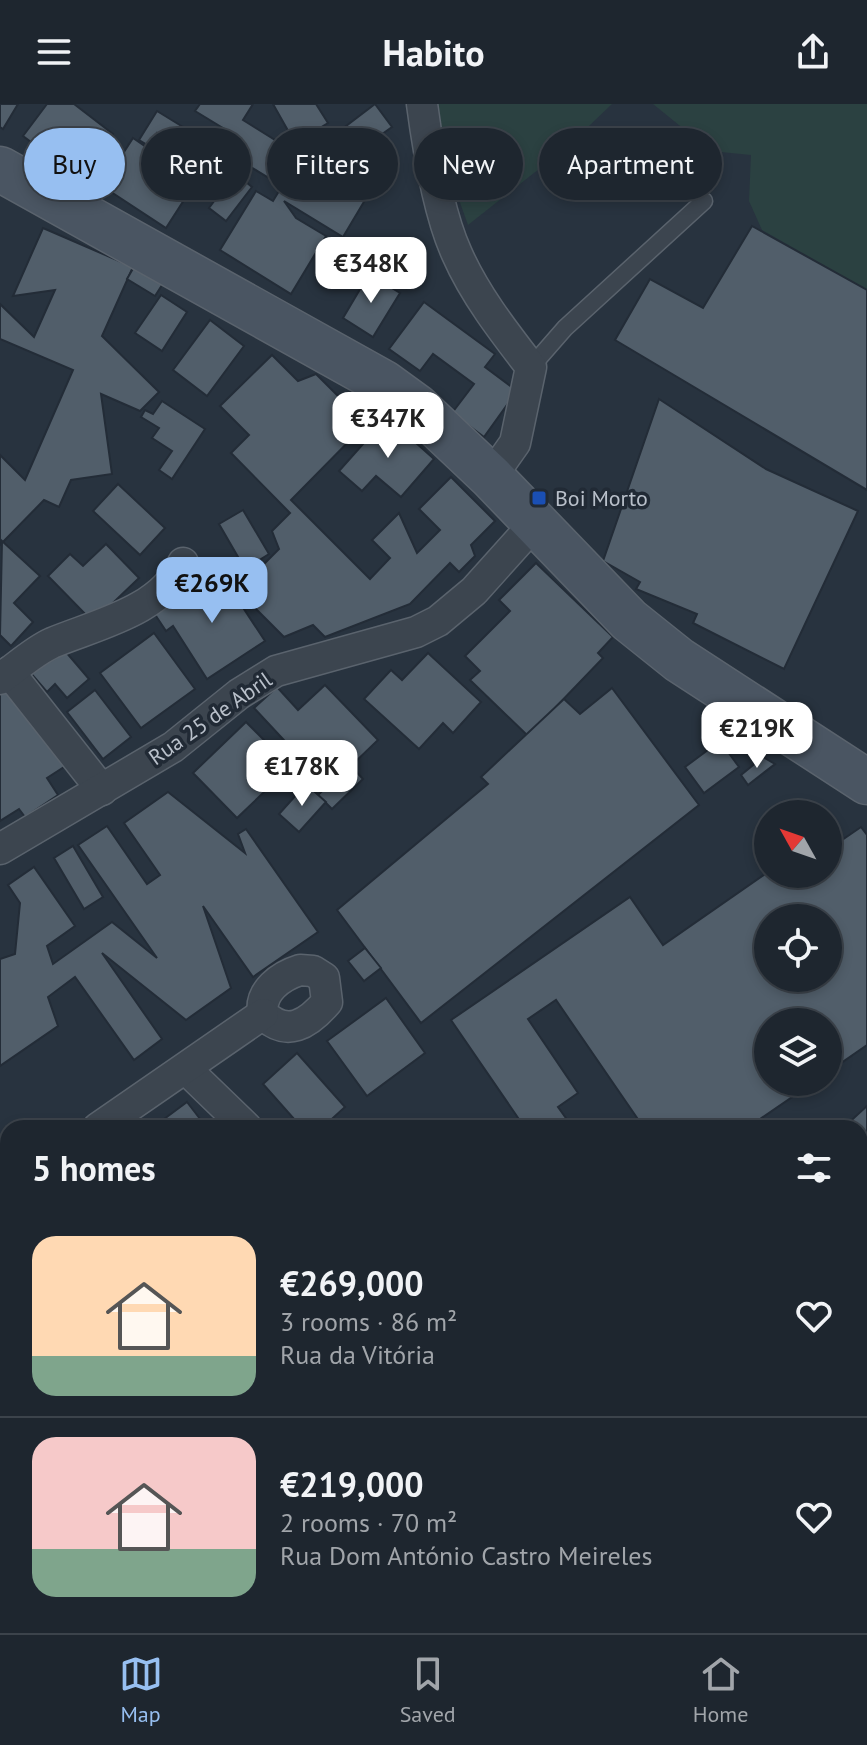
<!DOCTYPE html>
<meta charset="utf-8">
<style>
:root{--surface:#1e262f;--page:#262e37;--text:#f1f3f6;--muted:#a1a5aa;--line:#3c434b;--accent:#97bff1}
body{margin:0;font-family:"PT Sans",sans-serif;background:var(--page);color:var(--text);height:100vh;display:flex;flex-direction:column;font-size:30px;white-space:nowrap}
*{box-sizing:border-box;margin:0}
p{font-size:26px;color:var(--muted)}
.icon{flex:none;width:44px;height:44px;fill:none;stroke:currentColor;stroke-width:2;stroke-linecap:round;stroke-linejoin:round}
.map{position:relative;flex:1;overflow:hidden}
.side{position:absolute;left:0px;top:1016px;width:868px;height:514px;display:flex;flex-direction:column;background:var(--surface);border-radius:24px 24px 0 0;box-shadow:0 4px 12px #0003,0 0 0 2px var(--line)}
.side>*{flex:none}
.top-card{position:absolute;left:24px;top:24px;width:820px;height:72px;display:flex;gap:16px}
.needle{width:52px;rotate:310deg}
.tools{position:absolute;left:754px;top:696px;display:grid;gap:16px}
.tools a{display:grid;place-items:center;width:88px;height:88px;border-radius:50%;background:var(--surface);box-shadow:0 4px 12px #0003,0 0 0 2px var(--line);font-size:40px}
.price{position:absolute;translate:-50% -68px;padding:0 18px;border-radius:16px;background:#fff;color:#222;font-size:26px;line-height:52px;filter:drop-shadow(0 2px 4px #0008)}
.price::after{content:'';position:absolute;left:50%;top:48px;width:24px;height:18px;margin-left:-12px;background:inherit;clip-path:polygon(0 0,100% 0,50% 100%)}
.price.active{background:var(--accent);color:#111}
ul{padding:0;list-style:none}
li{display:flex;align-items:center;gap:24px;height:200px;padding:0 32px}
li+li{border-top:2px solid var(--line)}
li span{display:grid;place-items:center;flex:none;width:224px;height:160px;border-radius:24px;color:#555}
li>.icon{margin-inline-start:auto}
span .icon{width:96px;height:96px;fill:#fffc;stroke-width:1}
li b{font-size:34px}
h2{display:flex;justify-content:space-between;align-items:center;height:96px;padding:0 32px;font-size:34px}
.pill{padding:0 28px;border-radius:36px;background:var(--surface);box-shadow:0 4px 12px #0003,0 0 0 2px var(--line);font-size:28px;line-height:72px}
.pill.active{background:var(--accent);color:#111}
header{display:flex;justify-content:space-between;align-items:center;height:104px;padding:0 32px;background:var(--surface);font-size:36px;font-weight:600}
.dock{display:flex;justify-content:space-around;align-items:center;height:112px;border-top:2px solid var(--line);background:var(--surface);font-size:22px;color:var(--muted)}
.dock a{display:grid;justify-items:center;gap:4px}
.dock .active{color:var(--accent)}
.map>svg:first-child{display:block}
.green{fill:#2b4141}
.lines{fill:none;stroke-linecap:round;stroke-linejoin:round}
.stream{stroke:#3f5267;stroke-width:9}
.building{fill:#515e6a;stroke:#232c37;stroke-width:2;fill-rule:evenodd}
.lane-casing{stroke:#5a636d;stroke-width:19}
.street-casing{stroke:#5a636d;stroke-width:33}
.secondary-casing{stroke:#5a636d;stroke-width:47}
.lane{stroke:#3c454f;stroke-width:16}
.street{stroke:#3c454f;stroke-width:30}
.secondary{stroke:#4a5562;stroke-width:44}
.transit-dot{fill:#1a4fb4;stroke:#212a35;stroke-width:3}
.labels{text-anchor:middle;stroke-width:7;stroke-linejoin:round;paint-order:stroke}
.poi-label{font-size:22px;fill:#b9c0ca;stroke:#212a35;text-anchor:start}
.street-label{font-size:22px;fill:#b9c0ca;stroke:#212a35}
</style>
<header><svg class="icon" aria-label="menu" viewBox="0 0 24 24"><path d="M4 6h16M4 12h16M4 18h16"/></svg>Habito<svg class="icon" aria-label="share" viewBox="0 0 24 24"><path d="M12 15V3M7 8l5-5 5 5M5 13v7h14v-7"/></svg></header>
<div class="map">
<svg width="867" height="1529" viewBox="0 0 867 1529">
<rect width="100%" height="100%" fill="#28333f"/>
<g class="green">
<polygon points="438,0 612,0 568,42 468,121 447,62"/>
<polygon points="653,0 867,0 867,186 762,126 749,97 751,51 711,47"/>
<polygon points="8,1143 8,1325 0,1318 0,1146"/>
<polygon points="0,1357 8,1365 8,1522 264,1522 270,1529 0,1529"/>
<polygon points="293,1522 760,1522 768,1529 299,1529"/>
</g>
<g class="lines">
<g class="stream">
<polyline points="0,1181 8,1187"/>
<polyline points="544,1522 561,1529"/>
</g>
</g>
<g class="building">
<polygon points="0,0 18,0 3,25 0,23"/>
<polygon points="47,0 74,0 113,30 79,74 23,32"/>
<polygon points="200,0 253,0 243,16 304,54 375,0 392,23 371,38 388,62 362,82 368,91 343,133 284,97 296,114 326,132 291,190 220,146 256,87 273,97 282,82 226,48 236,32 195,7"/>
<polygon points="273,0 316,0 328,19 295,39"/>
<polygon points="157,7 222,47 207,70 170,47 174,40 157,29 149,42 139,36"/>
<polygon points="133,34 165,56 161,62 193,82 166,124 102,82"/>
<polygon points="235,69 252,83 226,117 209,104"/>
<polygon points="752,122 867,186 867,386 615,236 650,175 703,204"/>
<polygon points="43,124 133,163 102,232 159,288 140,307 101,290 112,370 71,376 59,403 44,396 0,441 0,351 25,376 73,266 0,235 0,200 34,233 55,186 13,192"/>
<polygon points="409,149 424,161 406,184 391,172"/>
<polygon points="135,161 164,178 155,192 127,175"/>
<polygon points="369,170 400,189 373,233 343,214"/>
<polygon points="161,191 187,208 162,247 135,229"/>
<polygon points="424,198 495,250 485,263 517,287 484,333 452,309 474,280 433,250 420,267 389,245"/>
<polygon points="210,216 244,242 207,292 173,266"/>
<polygon points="272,251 298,277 316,270 366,320 291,396 370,475 390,454 372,436 399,409 417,449 440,426 419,405 451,373 495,417 471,441 475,452 459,468 450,459 410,500 325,533 313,521 284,533 231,480 253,471 279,445 272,427 290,409 231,349 249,331 220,302"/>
<polygon points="659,295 766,365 858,407 784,565 693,519 697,510 636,485 640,478 603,457"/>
<polygon points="162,297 205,325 172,375 159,366 172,347 152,334 159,324 141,313 145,306 153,310"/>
<polygon points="387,313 434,355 401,393 376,372 362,387 339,367"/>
<polygon points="118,380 165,424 140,451 93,407"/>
<polygon points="243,406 269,450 245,465 219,420"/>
<polygon points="2,437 40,472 14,499 33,518 11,542 0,531"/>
<polygon points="106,440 139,474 93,518 48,472 70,450 83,462"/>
<polygon points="536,459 613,533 598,549 603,554 528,632 470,576 480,567 465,552 510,507 499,496"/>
<polygon points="219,467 265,537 207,575 173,522 166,527 154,509"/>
<polygon points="154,529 195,585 141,624 100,569"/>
<polygon points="60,541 89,575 67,594 55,580 47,588 29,567"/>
<polygon points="428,549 481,598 453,629 443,619 419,645 364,595 391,566 402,576"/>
<polygon points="11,577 67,661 47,674 58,691 25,713 19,705 0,717 0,585"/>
<polygon points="325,581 378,636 351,662 363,675 332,705 318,691 335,675 303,641 295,648 254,604 277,583 298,606"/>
<polygon points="612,584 699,701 421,919 337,806 488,680 481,673 564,595 580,610"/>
<polygon points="95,586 131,633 103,655 67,608"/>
<polygon points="246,618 275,647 269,653 284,669 237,714 193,669"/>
<polygon points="720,637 739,663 704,689 685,663"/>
<polygon points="763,653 775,660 748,681 741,671"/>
<polygon points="306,680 326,698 299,728 279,710"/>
<polygon points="168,688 245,749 238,730 246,725 318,828 253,873 203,802 231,884 186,916 102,849 162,935 134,956 75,873 48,893 58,922 0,962 0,855 15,850 20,799 8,781 34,763 75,822 47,842 53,860 112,818 157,854 78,741 107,722 147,780 160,771 124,719"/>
<path d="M861,723L867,731V941L828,968V918H768V978H814L747,1024H644L556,896L528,915L578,989L558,1003L573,1024H525L451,916L630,793L663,841L768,768L828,770V728L836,740ZM768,814H828V874H768Z"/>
<polygon points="73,742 103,793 84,805 54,754"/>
<polygon points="365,844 381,864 364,877 348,857"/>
<polygon points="386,894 425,949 367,992 327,937"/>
<polygon points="297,949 345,1003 322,1024 302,1024 263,980"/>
<polygon points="187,998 207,1024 152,1024"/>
<polygon points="867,1002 867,1181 860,1173 860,1024 843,1024"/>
<polygon points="860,1286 867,1291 866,1361 860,1356"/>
<polygon points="860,1429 867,1436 867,1510 860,1517"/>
<polygon points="773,1522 809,1522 803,1529 781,1529"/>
</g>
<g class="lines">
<defs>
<polyline id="lane" points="531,263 565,224 704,97"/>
<g id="street">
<path d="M422,0C428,45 438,109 457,150C475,191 504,228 531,263L515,339L491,373"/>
<polyline points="9,568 102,686"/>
<path d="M0,575C17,563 34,547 52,539C98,520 161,507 183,459"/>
<polyline points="0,745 173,643 239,590 276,567 416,528 438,517 474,487 536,418"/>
<path d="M300,866L313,867L324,874L327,898C308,920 287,934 263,910C259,887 281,872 300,866Z"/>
<polyline points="186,965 247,1024"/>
<polyline points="98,1024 263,910"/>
<polyline points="0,1055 8,1059"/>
<polyline points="0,1136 8,1132"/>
<polyline points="0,1343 8,1350"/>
<polyline points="860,1406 867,1412"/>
<polyline points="278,1522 283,1529"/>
</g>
<polyline id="secondary" points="0,65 384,279 417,303 491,373 629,516 679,556 867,678"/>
</defs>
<use href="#lane" class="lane-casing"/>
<use href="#street" class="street-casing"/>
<use href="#secondary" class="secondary-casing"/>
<use href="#lane" class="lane"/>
<use href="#street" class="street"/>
<use href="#secondary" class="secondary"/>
</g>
<rect class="transit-dot" x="531" y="386" width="16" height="16" rx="4"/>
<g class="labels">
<g class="poi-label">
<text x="555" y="402">Boi Morto</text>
</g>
<g class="street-label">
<text transform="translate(210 614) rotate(-35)" y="8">Rua 25 de Abril</text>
</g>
</g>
</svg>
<div class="tools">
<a><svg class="needle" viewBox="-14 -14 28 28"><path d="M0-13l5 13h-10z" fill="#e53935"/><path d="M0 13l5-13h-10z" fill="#a1a5aa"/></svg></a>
<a><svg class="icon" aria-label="locate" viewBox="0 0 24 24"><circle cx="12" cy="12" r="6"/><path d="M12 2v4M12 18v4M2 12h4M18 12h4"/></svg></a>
<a><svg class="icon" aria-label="layers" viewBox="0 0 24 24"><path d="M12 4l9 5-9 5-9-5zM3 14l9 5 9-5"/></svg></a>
</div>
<b class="price" style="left:371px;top:201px">€348K</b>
<b class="price" style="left:388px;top:356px">€347K</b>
<b class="price active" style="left:212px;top:521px">€269K</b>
<b class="price" style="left:757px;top:666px">€219K</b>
<b class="price" style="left:302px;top:704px">€178K</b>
<div class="top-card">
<a class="pill active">Buy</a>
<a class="pill">Rent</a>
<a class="pill">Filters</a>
<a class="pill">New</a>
<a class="pill">Apartment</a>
</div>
<section class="side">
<h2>5 homes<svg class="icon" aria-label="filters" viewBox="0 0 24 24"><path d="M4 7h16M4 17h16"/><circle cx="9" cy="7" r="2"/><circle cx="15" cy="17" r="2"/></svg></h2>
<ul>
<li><span style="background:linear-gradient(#ffd9b3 75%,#7fa58c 0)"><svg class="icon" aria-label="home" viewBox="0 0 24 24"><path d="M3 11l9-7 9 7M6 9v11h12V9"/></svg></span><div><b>€269,000</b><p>3 rooms · 86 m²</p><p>Rua da Vitória</p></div><svg class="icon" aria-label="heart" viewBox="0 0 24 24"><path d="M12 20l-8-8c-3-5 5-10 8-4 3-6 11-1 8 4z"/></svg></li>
<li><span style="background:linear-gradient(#f6c9c9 70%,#7fa58c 0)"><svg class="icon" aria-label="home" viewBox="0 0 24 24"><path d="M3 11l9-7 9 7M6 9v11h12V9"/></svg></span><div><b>€219,000</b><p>2 rooms · 70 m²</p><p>Rua Dom António Castro Meireles</p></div><svg class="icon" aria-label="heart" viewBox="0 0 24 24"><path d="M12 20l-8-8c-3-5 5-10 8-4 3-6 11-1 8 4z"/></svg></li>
</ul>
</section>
</div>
<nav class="dock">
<a class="active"><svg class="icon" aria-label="map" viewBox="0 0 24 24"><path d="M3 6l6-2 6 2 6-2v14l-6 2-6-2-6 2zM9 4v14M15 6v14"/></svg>Map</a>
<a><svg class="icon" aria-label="saved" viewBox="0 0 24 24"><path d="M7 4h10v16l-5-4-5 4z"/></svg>Saved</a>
<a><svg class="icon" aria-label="home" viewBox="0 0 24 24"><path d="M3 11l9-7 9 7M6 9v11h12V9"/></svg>Home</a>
</nav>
